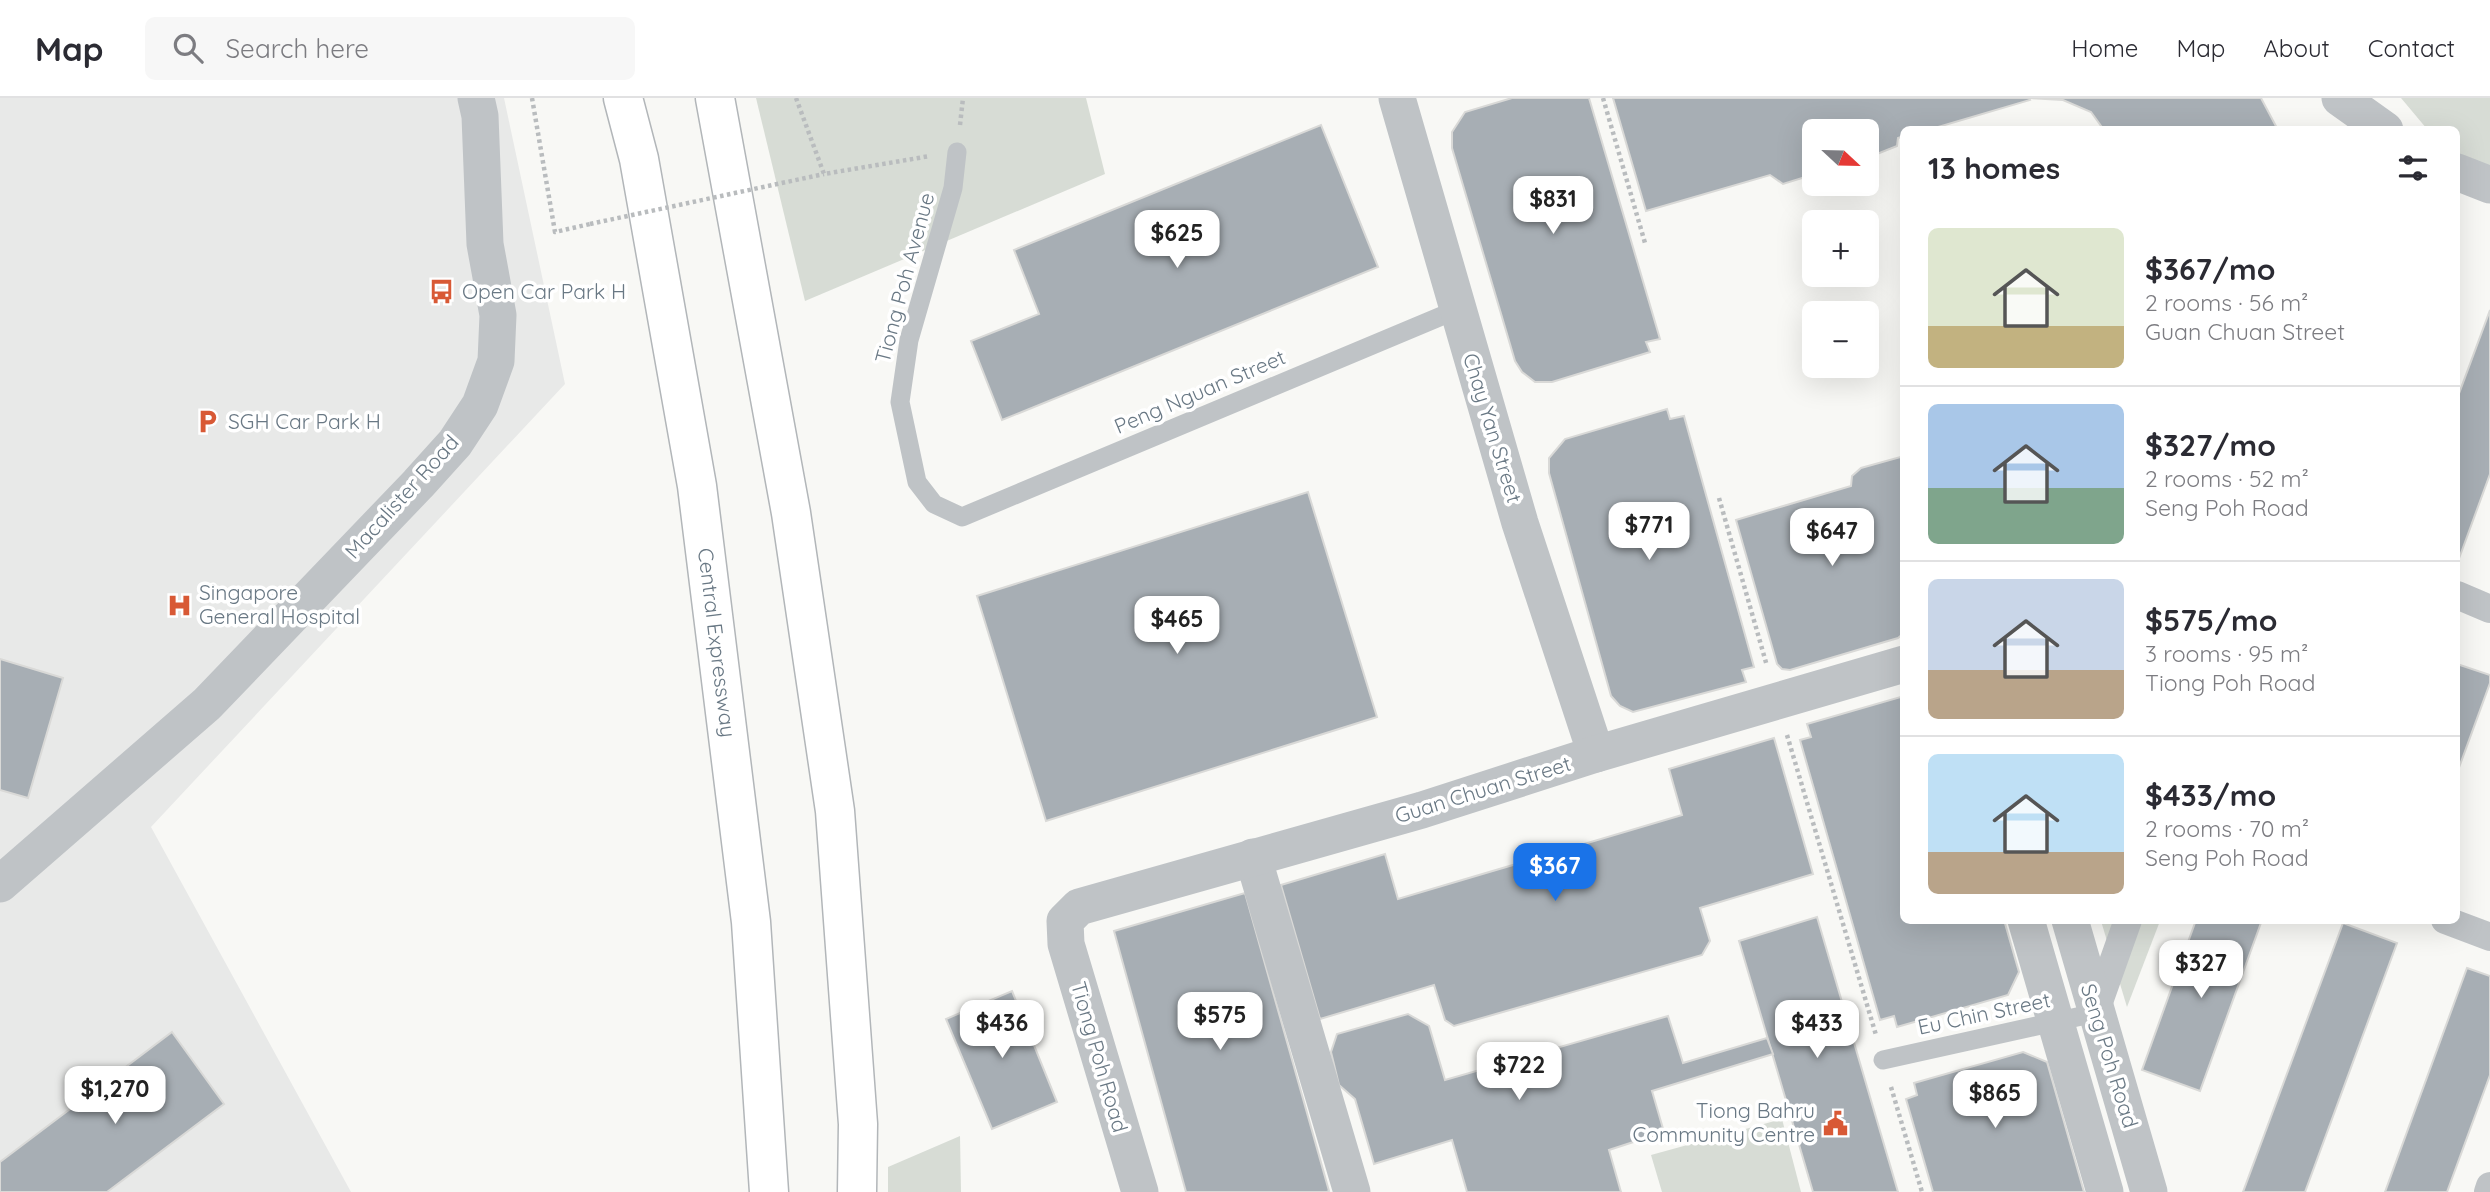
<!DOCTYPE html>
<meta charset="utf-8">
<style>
:root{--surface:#fff;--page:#f7f7f7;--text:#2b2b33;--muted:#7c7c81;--line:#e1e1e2;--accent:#1a73e8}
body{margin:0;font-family:Quicksand,sans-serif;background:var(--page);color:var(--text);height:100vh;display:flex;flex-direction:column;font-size:26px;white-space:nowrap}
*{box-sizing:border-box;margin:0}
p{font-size:23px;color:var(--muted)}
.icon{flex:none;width:38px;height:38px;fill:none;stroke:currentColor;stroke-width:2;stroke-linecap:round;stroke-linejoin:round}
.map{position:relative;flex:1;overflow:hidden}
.sheet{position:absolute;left:1900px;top:28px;width:560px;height:798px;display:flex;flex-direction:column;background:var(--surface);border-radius:10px;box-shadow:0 7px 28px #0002}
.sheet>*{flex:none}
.needle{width:46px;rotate:112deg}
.tools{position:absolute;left:1802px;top:21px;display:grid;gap:14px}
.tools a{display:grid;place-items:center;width:77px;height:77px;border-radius:10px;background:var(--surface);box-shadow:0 7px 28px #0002;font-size:35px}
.price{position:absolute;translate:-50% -60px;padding:0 16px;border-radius:14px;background:#fff;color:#222;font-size:23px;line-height:46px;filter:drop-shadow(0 2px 4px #0008)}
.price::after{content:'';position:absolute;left:50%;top:42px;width:21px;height:16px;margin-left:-10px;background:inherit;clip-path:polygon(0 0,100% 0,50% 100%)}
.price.active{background:var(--accent);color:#fff}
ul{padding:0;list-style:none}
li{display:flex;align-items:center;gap:21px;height:175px;padding:0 28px}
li+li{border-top:2px solid var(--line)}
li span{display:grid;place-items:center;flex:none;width:196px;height:140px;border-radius:10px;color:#555}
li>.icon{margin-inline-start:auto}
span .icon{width:84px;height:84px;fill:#fffc;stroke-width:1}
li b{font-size:30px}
h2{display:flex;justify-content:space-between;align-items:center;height:84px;padding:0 28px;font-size:30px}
header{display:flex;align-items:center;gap:42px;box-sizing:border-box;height:98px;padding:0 35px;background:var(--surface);border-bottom:2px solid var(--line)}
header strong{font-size:33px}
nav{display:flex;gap:38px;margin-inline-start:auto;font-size:24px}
.search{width:490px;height:63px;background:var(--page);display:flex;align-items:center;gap:18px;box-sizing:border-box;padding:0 24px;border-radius:10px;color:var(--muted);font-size:26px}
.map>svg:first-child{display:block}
.built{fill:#e8e9e8}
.green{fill:#d7dcd5}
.building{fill:#a7aeb4;stroke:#d9d9d7;stroke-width:2}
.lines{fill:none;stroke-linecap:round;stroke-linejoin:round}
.motorway-casing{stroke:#b2b6b9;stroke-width:41}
.path{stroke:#b9bcbe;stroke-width:4.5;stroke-dasharray:3.5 3.5;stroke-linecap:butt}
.service{stroke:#bfc3c6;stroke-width:19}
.pedestrian{stroke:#bfc3c6;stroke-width:28}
.minor{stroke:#bfc3c6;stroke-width:37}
.motorway{stroke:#fff;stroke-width:38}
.path-bridge{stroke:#b9bcbe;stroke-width:4.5;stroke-dasharray:3.5 3.5;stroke-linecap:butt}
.labels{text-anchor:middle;stroke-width:7;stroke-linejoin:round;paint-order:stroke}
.street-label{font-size:21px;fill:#697884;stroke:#fff}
.poi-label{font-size:21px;fill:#697884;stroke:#fff;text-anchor:start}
</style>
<header>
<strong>Map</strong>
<div class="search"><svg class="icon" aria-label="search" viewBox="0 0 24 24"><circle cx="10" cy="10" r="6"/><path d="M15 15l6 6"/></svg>Search here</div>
<nav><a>Home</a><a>Map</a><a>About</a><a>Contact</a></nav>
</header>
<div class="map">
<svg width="2490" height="1094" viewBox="0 0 2490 1094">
<rect width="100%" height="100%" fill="#f8f8f5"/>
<polygon class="built" points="0,0 504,0 565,286 151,729 351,1094 0,1094"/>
<g class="green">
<polygon points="756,0 1086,0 1105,76 805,203"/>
<polygon points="2401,0 2490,0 2490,69 2457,57 2457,32 2427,31"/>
<polygon points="2101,823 2160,823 2127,909"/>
<polygon points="1782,1021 1801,1094 1662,1094 1651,1057"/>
<polygon points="960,1038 961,1094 888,1094 888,1069"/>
</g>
<g class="building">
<polygon points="1512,0 1589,0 1660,241 1646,244 1650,254 1552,284 1535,284 1522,274 1515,263 1452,50 1452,34 1465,14"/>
<polygon points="1613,0 2029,0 2030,2 1928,32 1904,32 1904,38 1898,40 1897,48 1867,60 1867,33 1815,33 1815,76 1783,86 1770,77 1646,113"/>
<polygon points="2029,0 2261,0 2278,32 2104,32 2091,14 2063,2"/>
<polygon points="1321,27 1378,169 1002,322 971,243 1039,216 1014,152"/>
<polygon points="2490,212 2490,376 2457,466 2457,301"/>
<polygon points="1667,311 1670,321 1684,318 1754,569 1742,572 1746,584 1633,614 1620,608 1611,598 1549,375 1549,360 1565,341"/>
<polygon points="1904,358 1904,535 1898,540 1790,572 1782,571 1777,566 1736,422 1851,388 1852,378 1861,370"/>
<polygon points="1308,394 1377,619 1046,723 977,498"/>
<polygon points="0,561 63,580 28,700 0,692"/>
<polygon points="2457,566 2490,577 2490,585 2457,675"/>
<polygon points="1904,598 1904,822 2004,822 2019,874 2008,897 1897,929 1894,918 1880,922 1800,642 1811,639 1807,626"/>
<polygon points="1774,640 1813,776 1700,810 1710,843 1702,857 1454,928 1445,922 1434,887 1320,921 1281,787 1385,756 1398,801 1682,717 1669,671"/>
<polygon points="1245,795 1329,1093 1327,1094 1186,1094 1114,833"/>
<polygon points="1817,819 1898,1094 1813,1094 1739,843"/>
<polygon points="2196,822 2262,822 2200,993 2142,972"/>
<polygon points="2343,825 2397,845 2305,1094 2243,1094"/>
<polygon points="2467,870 2490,878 2490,977 2447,1094 2385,1094"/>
<polygon points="1012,893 1057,1004 992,1031 946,921"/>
<polygon points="1408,916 1429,928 1445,982 1668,918 1683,965 1767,940 1773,956 1652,993 1664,1034 1609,1052 1621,1094 1467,1094 1452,1042 1374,1066 1355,1001 1339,987 1331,954 1337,936"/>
<polygon points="172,934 224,1006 107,1094 0,1094 0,1064"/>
<polygon points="2023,954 2047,964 2084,1094 1933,1094 1906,1001 1917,997 1914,985"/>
</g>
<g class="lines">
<defs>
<g id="motorway">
<path id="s1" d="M623,0L639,61L697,388L751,824L769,1094"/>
<polyline points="715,0 791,415 835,713 858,1026 857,1094"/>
</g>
</defs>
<use href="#motorway" class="motorway-casing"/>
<g class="path">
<polyline points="532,0 555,134 590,126"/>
<polyline points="796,0 824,76 930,58"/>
<polyline points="1603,0 1645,145"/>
<polyline points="960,27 963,0"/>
<polyline points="1719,400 1767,568"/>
<polyline points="1787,637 1876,937"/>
<polyline points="1891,989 1922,1094"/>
</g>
<g class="service">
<polyline points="957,54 953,90 909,242 900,304 917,384 934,406 962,419 1456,212"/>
<polyline points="1883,962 2095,915"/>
</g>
<g class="pedestrian">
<polyline points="2457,497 2490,511"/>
<polyline points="2445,822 2490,839"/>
<polyline points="2095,915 2128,822"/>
<polyline points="2488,1094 2490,1088"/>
</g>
<g class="minor">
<polyline points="1397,0 1520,425 1596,656"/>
<polyline points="2340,0 2385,32"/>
<polyline points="2457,74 2490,87"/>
<polyline points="1253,759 1352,1094"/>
<polyline points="0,786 207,606 418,386 455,345 480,307 496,263 498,217 485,146 480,18 476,0"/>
<polyline points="2026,822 2105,1094"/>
<polyline points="2070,822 2149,1094"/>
<polyline points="1140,1094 1066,846 1065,823 1079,809 1422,712 1596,656 1904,566"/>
</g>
<use href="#motorway" class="motorway"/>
<polyline class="path-bridge" points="590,126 824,76"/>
</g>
<defs>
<symbol id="bus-bare" viewBox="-9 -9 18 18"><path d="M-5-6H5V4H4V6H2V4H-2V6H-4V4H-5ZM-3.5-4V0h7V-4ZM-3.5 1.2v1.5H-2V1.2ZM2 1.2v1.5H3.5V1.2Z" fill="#d85935" stroke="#fff" stroke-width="2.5" paint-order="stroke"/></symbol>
<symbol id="parking-bare" viewBox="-9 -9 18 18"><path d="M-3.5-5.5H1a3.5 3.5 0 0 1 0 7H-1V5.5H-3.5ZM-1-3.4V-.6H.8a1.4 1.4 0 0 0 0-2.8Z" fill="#d85935" stroke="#fff" stroke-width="2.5" paint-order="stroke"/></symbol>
<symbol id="hospital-bare" viewBox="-9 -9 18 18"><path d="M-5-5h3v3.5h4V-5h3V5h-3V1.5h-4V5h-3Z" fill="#d85935" stroke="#fff" stroke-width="2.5" paint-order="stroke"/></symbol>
<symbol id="civic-bare" viewBox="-9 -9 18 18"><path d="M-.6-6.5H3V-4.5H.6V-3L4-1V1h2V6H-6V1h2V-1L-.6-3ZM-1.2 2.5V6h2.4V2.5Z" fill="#d85935" stroke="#fff" stroke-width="2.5" paint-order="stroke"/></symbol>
</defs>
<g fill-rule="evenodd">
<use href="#bus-bare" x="424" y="176" width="35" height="35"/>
<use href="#parking-bare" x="190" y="306" width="35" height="35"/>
<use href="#hospital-bare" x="162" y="490" width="35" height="35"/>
<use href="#civic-bare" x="1818" y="1008" width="35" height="35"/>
</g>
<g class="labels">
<g class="street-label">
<text transform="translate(905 180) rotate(-75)" y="7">Tiong Poh Avenue</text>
<text transform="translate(1200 294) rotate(-23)" y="7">Peng Nguan Street</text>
<text transform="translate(1492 330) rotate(73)" y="7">Chay Yan Street</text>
<text transform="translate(402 399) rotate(-48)" y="7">Macalister Road</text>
<text dy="7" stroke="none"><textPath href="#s1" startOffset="553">Central Expressway</textPath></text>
<text transform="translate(1483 692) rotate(-17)" y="7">Guan Chuan Street</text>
<text transform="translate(1984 916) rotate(-12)" y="7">Eu Chin Street</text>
<text transform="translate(2109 958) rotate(73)" y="7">Seng Poh Road</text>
<text transform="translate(1099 959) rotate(74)" y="7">Tiong Poh Road</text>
</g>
<g class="poi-label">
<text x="462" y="201">Open Car Park H</text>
<text x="228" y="331">SGH Car Park H</text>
<text x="199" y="502">Singapore<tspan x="199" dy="24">General Hospital</tspan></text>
<text x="1815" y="1020" text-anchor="end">Tiong Bahru<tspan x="1815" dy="24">Community Centre</tspan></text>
</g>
</g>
</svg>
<div class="tools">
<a><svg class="needle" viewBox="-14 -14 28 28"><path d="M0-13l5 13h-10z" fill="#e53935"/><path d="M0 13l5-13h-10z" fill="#7c7c81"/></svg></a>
<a>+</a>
<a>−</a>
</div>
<b class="price" style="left:1553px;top:138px">$831</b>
<b class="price" style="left:1177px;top:172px">$625</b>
<b class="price" style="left:1649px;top:464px">$771</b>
<b class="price" style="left:1832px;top:470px">$647</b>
<b class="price" style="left:1177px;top:558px">$465</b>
<b class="price active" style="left:1555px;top:805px">$367</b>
<b class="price" style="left:2201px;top:902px">$327</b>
<b class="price" style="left:1220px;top:954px">$575</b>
<b class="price" style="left:1002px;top:962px">$436</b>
<b class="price" style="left:1817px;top:962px">$433</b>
<b class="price" style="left:1519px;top:1004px">$722</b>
<b class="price" style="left:115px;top:1028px">$1,270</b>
<b class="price" style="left:1995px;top:1032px">$865</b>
<section class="sheet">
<h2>13 homes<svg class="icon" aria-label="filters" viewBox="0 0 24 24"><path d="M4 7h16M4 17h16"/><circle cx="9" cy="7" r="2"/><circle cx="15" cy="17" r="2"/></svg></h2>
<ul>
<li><span style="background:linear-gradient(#dfe7d0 70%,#c2b280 0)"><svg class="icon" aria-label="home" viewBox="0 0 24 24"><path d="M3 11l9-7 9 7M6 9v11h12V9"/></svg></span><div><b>$367/mo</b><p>2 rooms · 56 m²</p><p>Guan Chuan Street</p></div></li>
<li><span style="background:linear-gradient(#a9c7e8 60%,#7fa58c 0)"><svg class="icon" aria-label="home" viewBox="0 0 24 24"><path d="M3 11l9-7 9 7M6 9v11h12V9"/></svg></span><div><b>$327/mo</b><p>2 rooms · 52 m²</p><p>Seng Poh Road</p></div></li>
<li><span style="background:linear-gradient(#c9d6e8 65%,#b9a48a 0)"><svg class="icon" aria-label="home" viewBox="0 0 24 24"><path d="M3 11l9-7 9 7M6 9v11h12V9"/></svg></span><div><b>$575/mo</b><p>3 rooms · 95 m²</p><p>Tiong Poh Road</p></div></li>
<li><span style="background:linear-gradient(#bfe0f5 70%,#b9a48a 0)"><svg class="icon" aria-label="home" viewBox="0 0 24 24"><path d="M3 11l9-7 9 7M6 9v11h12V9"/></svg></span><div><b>$433/mo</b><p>2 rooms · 70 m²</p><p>Seng Poh Road</p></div></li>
</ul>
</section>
</div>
